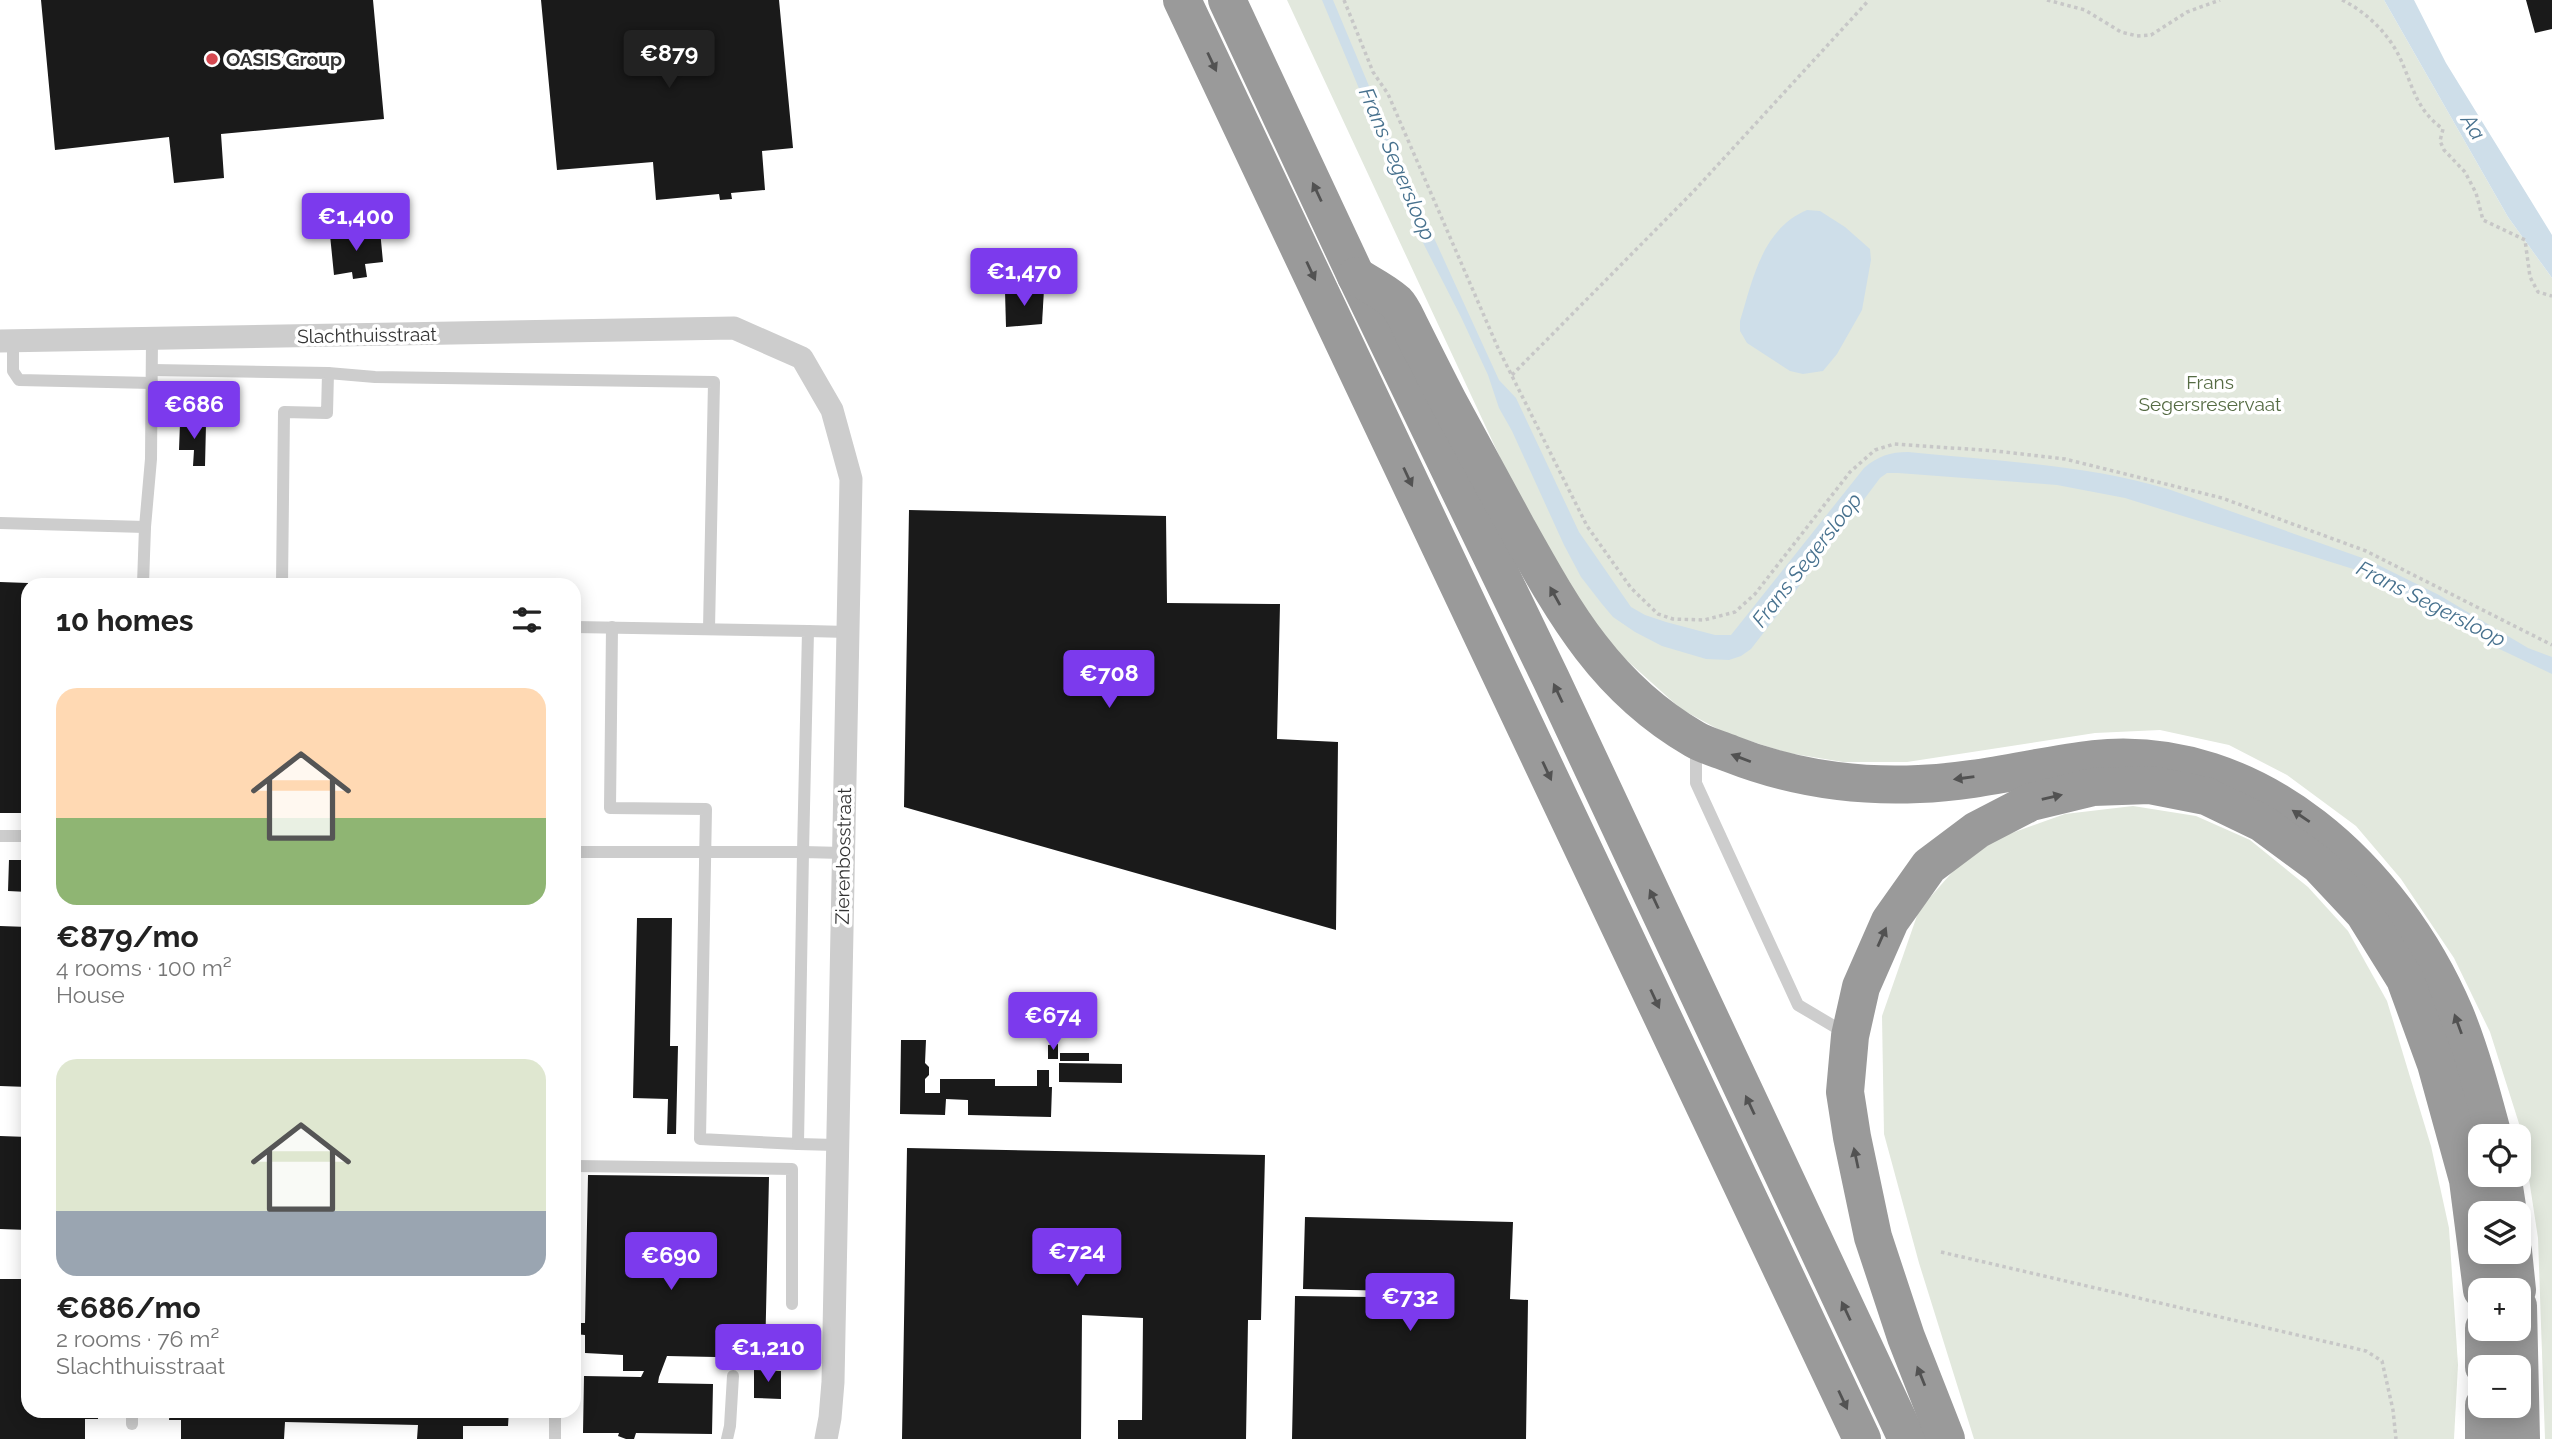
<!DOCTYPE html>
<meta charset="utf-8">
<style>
:root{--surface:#fff;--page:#f2f2f2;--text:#222;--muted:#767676;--accent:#7c3aed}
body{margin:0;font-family:Raleway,sans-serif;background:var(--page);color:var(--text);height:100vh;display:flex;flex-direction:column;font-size:26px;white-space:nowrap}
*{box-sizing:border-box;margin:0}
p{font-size:23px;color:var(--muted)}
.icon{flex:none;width:38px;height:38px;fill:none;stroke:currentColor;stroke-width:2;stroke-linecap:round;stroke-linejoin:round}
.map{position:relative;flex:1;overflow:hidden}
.drawer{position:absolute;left:21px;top:578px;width:560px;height:840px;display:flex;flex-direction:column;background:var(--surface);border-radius:21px;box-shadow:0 4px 18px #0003}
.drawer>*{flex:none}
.fabs{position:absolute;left:2468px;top:1124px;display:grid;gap:14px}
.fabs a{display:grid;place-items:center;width:63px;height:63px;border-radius:14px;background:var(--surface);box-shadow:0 4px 18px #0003;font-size:35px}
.price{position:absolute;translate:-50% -60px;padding:0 16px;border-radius:7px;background:var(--accent);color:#fff;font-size:23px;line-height:46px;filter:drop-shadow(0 2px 4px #0008)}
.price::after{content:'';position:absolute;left:50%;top:42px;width:21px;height:16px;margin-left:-10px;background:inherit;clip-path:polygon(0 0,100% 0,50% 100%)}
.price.on{background:#222;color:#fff}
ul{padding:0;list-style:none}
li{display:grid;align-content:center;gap:14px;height:371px;padding:0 35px}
li span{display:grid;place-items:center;height:217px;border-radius:21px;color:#555}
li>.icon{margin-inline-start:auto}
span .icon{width:126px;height:126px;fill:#fffc;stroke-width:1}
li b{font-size:30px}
h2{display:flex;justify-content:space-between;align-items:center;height:84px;padding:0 35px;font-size:30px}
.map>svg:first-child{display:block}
.green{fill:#e2e8dd}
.water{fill:#cedee9}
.building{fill:#1a1a1a}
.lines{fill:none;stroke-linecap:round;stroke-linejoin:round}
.path{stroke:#c7c7c7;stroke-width:3.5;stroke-dasharray:3.5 3.5;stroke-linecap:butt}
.service{stroke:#cdcdcd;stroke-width:12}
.minor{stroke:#cdcdcd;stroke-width:23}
.motorway{stroke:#9a9a9a;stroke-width:38}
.oneway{fill:#525252}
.poi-dot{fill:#d54951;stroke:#fff;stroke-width:2.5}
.labels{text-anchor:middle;stroke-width:7;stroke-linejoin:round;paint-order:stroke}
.poi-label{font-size:19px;font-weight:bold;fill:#333;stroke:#fff;text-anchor:start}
.street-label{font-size:19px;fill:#333;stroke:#fff}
.park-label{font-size:19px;fill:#556b43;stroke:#fff}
.water-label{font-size:21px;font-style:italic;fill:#47718e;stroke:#fff}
</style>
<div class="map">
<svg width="2552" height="1439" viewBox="0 0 2552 1439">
<rect width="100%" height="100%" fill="#fff"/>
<g class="green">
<polygon points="1287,0 2384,0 2508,217 2552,278 2552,1439 2545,1439 2538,1238 2522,1133 2490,1032 2454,958 2401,879 2356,826 2287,775 2229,745 2160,730 2095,733 1907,762 1843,762 1788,753 1725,733 1681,709 1603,639 1525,511"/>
<polygon points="2133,806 2196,816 2250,840 2308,887 2348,931 2387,1001 2431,1146 2449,1228 2458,1365 2454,1439 1974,1439 1919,1263 1884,1134 1882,1016 1919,910 1955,869 1998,838 2065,814"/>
</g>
<g class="water">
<path d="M1322,0H1333L1418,203L1499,380L1516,398L1579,532L1631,607L1645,615L1666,622L1715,635H1731L1864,468C1878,456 1890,452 1908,452C1995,461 2084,464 2168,489L2368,560L2439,595L2528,648L2552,657V674L2491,645L2366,573L2125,498L2057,485L1898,473H1887L1880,478L1782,609L1751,649L1741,656L1729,660L1706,659L1662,646L1635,632L1613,617L1602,604L1581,577L1564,545L1512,431L1499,408L1488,375L1461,317L1418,233L1409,208Z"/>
<polygon points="2384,0 2414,0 2446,63 2552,235 2552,278 2508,217"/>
<path d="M1807,210L1820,211L1845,227L1870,249L1871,260L1862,310L1837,354L1823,371L1803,374L1790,371L1747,343L1740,331V321C1753,279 1762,229 1807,210Z"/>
</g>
<g class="building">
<polygon points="41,0 373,0 384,119 221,134 224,178 174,183 169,137 55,150"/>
<polygon points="541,0 779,0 793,148 762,151 765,190 731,193 732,199 720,200 719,194 656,200 653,162 557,170"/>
<polygon points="2526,0 2552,0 2552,29 2535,33"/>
<polygon points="380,230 383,262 365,264 367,277 353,279 352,272 334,275 330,235 349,233 349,235"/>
<polygon points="1044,289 1042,324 1006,327 1005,291"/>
<polygon points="180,423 206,424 205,466 193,466 194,450 179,450"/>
<polygon points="909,510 1166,516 1167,603 1280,604 1277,739 1338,742 1336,930 904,807"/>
<polygon points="0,582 28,583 28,813 0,813"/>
<polygon points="9,860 28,860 28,892 8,891"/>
<polygon points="637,918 672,918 670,1046 678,1046 676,1134 667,1134 668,1099 633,1098"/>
<polygon points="0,926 28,927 28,1087 0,1086"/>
<polygon points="901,1040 926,1040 925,1063 929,1067 929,1075 925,1079 925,1093 940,1093 940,1079 995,1079 995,1086 1037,1086 1037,1070 1049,1070 1049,1087 1052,1087 1051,1117 968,1115 968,1100 946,1099 945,1115 900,1114"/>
<polygon points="1058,1044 1058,1059 1048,1059 1048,1045"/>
<rect x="1060" y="1053" width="29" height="8"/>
<polygon points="1059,1063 1122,1064 1122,1083 1059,1082"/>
<polygon points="0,1136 28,1137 28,1230 0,1229"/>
<polygon points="907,1148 1265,1155 1261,1320 1248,1320 1246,1439 1118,1439 1118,1420 1142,1420 1143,1318 1082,1315 1081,1439 902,1439"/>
<polygon points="588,1175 769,1177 765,1358 667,1356 659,1377 658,1383 713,1384 712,1434 636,1433 634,1439 626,1439 618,1436 619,1433 583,1433 584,1376 641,1377 644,1371 623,1371 623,1355 585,1353 585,1335 574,1334 574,1323 585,1323"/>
<polygon points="1305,1217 1513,1222 1510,1299 1528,1300 1526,1439 1292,1439 1295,1296 1446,1298 1446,1292 1303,1289"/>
<polygon points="0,1279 28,1279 28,1410 98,1410 98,1419 85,1419 85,1439 0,1439"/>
<polygon points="754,1370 781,1371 781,1399 754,1398"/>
<polygon points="170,1410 509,1410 508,1426 463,1426 463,1439 417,1439 418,1425 285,1422 284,1439 181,1439 181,1420 169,1420"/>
</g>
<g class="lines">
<g class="path">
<polyline points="1344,0 1373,72 1388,94 1498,348 1587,526 1631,588 1658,614 1673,619 1704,620 1735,612 1755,594 1850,472 1875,450 1894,444 1996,451 2065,459 2222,498 2366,551 2552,645"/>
<polyline points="2047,0 2085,10 2121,32 2137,36 2151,35 2187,12 2220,0"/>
<path d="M2342,0C2365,11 2388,33 2399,56C2413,85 2415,109 2443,129L2440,141L2444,150L2465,172L2476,193L2483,220L2525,240L2530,277L2538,292L2552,296"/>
<polyline points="1512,375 1692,193 1869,0"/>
<polyline points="1941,1252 2366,1351 2382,1361 2393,1410 2396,1439"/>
</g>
<g class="service">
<polyline points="13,341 13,371 19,380 152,383"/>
<polyline points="152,370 328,373 327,413 284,412 282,584"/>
<polyline points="328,373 375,377 714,382 709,629"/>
<polyline points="0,523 145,527"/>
<polyline points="143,584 145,527 151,459 152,338"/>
<polyline points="574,627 808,631 803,852 574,852"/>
<polyline points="612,627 610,808 706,809 700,1139 798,1144 803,852 843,853"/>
<polyline points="808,631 848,632"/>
<polyline points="1696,745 1696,783 1798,1005 1847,1034"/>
<polyline points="0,836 28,836"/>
<polyline points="798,1144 836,1145"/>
<polyline points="574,1166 792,1169 792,1304"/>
<polyline points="132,1424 132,1410"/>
<polyline points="555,1439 555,1410"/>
<polyline points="727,1439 730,1426 733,1376"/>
</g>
<polyline class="minor" points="0,341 734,328 802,358 832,410 851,479 833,1382 830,1418 826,1439"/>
<g class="motorway">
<polyline points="1182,0 1862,1439"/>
<polyline points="1227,0 1356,276 1551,679 1907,1439"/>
<path d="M1356,276C1369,284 1385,292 1396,302C1403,309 1407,321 1412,330C1424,354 1436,378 1448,401C1471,443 1494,485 1517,528C1565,614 1606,688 1694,739C1706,746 1719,749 1731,754C1792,778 1855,787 1919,784C1978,782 2036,766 2094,759C2258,742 2394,871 2455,1014C2471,1053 2482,1095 2493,1136"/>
<polyline points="2502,1174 2508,1213"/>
<polyline points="2513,1251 2517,1290"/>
<polyline points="2518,1306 2521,1439"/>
<polyline points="2484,1328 2484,1367"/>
<polyline points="2484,1405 2484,1439"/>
<polyline points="1946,1439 1906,1337 1873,1237 1852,1137 1845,1092 1850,1036 1861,987 1890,921 1929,866 1977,830 2031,802 2093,787 2150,785 2206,796 2262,823 2319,865 2364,913 2405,979 2436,1064 2468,1180 2482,1290"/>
</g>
</g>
<defs><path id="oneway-solid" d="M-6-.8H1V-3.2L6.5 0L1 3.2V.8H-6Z" transform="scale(1.75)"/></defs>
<g class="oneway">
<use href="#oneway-solid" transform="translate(1212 62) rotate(65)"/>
<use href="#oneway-solid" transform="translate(1317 192) rotate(-115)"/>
<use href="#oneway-solid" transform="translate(1311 271) rotate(65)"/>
<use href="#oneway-solid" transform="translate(1408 477) rotate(65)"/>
<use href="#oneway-solid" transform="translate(1555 596) rotate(-119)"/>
<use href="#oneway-solid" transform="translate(1558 693) rotate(-115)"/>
<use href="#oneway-solid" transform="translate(1741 758) rotate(-159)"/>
<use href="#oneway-solid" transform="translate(1547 771) rotate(65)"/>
<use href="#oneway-solid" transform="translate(1964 778) rotate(172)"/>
<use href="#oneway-solid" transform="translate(2052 797) rotate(-13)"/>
<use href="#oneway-solid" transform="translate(2301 816) rotate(-146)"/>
<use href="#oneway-solid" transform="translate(1654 899) rotate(-115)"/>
<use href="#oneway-solid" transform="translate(1882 937) rotate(-66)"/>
<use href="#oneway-solid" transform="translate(1655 999) rotate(65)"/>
<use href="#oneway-solid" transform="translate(2458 1024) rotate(-110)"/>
<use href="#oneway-solid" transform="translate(1750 1105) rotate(-115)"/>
<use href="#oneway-solid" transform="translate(1856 1158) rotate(-102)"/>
<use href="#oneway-solid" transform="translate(1846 1311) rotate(-115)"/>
<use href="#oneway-solid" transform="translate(1921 1376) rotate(-112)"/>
<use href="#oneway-solid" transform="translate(1843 1400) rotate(65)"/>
</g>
<circle class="poi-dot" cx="212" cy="59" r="7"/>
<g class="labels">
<g class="poi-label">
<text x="226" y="66">OASIS Group</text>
</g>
<g class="street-label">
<text transform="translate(367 335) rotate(-1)" y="7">Slachthuisstraat</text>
<text transform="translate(843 856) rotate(-89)" y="7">Zierenbosstraat</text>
</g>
<g class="park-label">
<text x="2210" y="389">Frans<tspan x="2210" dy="22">Segersreservaat</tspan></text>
</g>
<g class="water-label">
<text transform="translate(2473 127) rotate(58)" y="7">Aa</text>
<text transform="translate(1397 164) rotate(67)" y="7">Frans Segersloop</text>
<text transform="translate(1807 560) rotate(-52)" y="7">Frans Segersloop</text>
<text transform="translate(2431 604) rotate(27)" y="7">Frans Segersloop</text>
</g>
</g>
</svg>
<div class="fabs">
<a><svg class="icon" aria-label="locate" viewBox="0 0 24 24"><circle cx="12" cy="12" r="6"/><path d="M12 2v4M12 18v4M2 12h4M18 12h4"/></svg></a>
<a><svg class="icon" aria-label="layers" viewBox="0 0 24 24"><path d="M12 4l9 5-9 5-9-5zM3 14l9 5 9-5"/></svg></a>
<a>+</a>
<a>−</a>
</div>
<b class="price on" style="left:669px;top:90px">€879</b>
<b class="price" style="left:356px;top:253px">€1,400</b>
<b class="price" style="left:1024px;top:308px">€1,470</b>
<b class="price" style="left:194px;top:441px">€686</b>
<b class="price" style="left:1109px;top:710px">€708</b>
<b class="price" style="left:1053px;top:1052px">€674</b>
<b class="price" style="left:1077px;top:1288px">€724</b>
<b class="price" style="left:671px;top:1292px">€690</b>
<b class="price" style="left:1410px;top:1333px">€732</b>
<b class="price" style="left:768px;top:1384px">€1,210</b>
<section class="drawer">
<h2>10 homes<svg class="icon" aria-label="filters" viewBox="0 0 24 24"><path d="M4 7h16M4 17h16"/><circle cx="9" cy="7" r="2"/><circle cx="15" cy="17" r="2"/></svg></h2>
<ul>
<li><span style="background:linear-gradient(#ffd9b3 60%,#8fb573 0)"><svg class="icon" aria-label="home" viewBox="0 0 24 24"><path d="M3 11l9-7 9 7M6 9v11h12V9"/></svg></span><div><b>€879/mo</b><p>4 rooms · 100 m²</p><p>House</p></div></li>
<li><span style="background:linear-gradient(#dfe7d0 70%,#9aa5b1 0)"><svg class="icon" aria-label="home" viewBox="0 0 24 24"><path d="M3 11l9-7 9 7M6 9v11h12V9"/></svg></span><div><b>€686/mo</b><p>2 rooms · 76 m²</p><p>Slachthuisstraat</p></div></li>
</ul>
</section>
</div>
